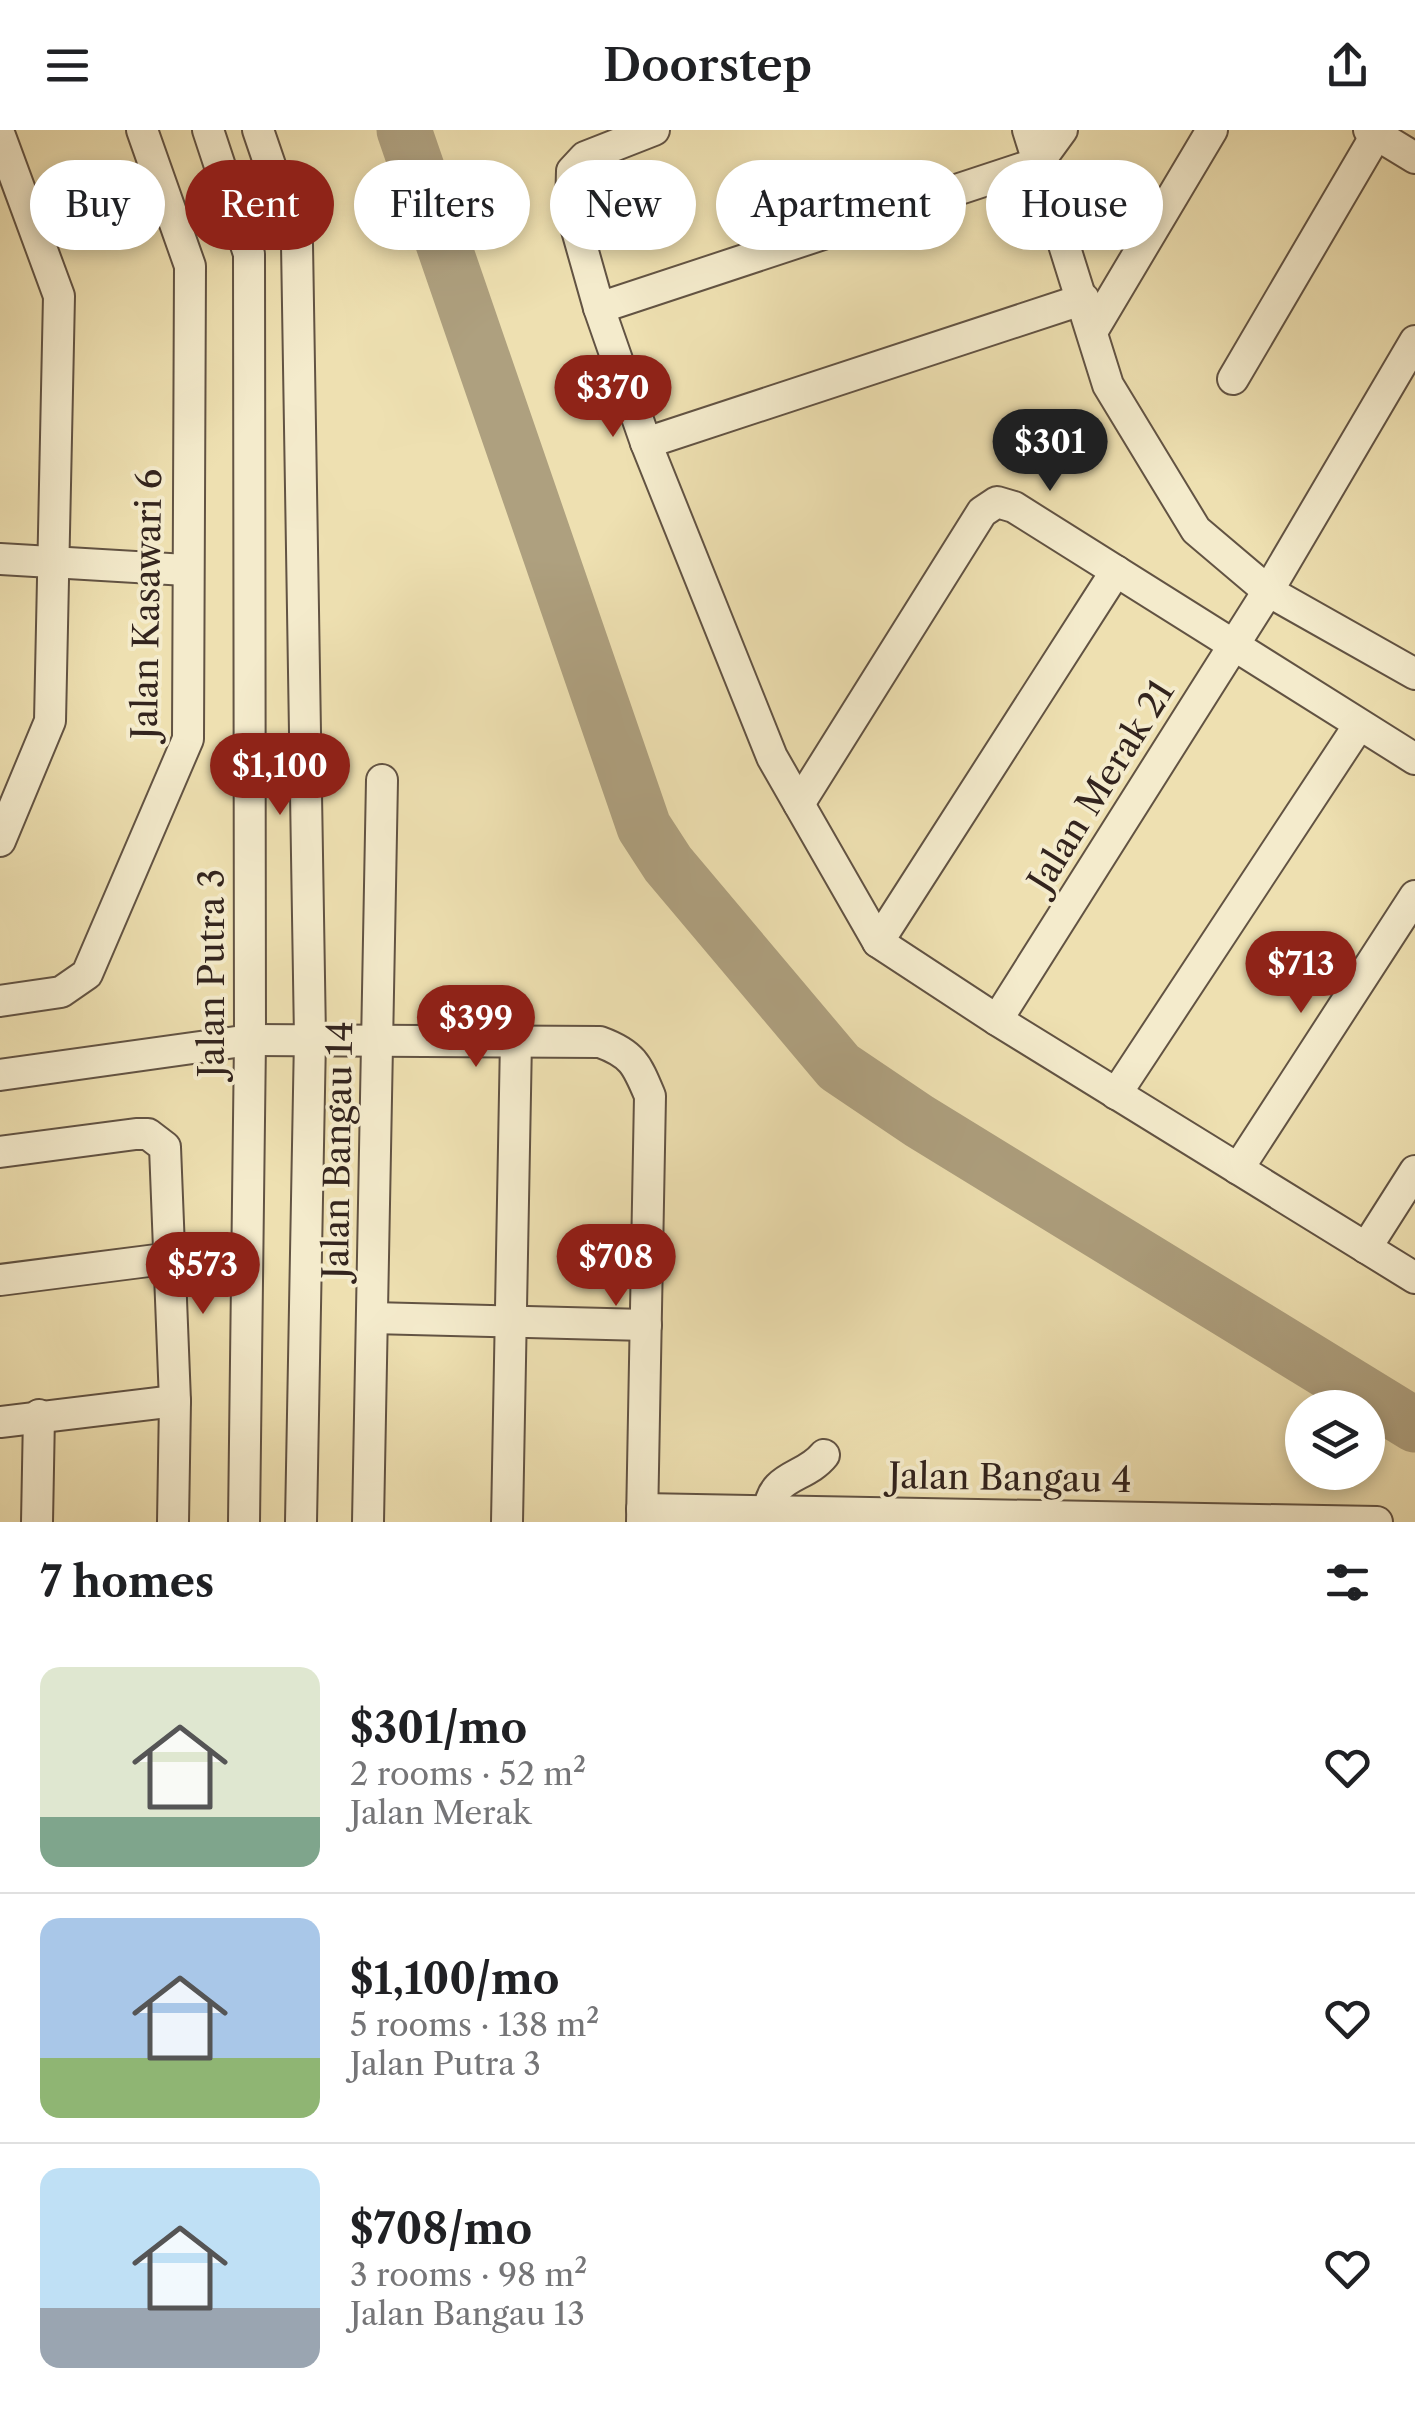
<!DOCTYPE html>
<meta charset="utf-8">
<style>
:root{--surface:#fff;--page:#f2f2f2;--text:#202124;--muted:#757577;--line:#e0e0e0;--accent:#8f2418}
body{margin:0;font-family:"Libre Caslon Text",serif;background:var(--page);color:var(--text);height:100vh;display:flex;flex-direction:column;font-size:38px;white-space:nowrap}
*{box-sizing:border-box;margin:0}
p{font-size:32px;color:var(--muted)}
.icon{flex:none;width:55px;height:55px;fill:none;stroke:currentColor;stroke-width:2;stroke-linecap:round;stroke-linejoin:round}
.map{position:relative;height:1392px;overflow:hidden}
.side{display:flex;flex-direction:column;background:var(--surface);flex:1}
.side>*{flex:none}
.banner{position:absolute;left:30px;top:30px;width:1355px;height:90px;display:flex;gap:20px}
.controls{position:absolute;left:1285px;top:1260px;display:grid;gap:20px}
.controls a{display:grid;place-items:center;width:100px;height:100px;border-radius:50%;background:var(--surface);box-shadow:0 5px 15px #0003;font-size:50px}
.price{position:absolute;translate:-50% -85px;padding:0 22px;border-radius:35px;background:var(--accent);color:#fff;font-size:32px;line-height:65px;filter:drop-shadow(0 2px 5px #0008)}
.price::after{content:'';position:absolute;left:50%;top:60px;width:30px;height:22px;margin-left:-15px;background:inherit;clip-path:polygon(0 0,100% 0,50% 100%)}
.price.current{background:#222;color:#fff}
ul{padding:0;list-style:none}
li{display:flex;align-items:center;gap:30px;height:250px;padding:0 40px}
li+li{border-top:2px solid var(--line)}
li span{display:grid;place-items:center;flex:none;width:280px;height:200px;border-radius:20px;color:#555}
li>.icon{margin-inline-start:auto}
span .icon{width:120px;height:120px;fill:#fffc;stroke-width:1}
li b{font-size:42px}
h2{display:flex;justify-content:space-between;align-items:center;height:120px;padding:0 40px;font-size:42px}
.chip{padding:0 35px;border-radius:45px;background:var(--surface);box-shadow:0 5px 15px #0003;font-size:35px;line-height:90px}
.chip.current{background:var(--accent);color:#fff}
header{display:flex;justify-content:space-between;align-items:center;height:130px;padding:0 40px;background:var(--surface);font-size:45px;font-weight:600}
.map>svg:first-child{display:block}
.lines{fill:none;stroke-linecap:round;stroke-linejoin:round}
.river{stroke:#aea07f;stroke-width:55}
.minor-casing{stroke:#625343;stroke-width:34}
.minor{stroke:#f4ebcc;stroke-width:30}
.labels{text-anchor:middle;stroke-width:8;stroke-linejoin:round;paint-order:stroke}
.street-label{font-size:35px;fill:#33241e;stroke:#f4ebcc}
</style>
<header><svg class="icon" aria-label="menu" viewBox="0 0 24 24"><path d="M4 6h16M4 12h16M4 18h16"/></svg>Doorstep<svg class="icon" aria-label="share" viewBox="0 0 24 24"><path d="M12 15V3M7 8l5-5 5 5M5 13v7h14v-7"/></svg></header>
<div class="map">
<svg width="1415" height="1392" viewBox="0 0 1415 1392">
<rect width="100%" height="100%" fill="#eee0b1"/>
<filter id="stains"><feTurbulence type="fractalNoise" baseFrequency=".002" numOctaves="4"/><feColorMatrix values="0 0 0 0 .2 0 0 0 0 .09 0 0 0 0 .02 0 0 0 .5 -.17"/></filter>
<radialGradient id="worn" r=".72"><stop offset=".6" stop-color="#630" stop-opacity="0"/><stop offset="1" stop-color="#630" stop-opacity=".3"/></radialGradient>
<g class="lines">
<polyline class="river" points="404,0 644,697 668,734 839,937 919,991 1415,1295"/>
<defs>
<g id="minor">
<polyline points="208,0 249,124 250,910 244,1392"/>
<polyline points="258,0 297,114 310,908 301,1392"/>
<polyline points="654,0 585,27 572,41 571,79 599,178 646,313 772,627 878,812 997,890 1415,1148"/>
<polyline points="1028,0 1108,255 1196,400 1268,461 1415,544"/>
<polyline points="1369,0 1415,28"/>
<polyline points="0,6 59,166 50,591 0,711"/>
<polyline points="599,178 1038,33 1062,0"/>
<polyline points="1093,200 1212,0"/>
<polyline points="1233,249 1379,0"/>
<polyline points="646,313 1084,169"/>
<polyline points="0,429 186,440"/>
<polyline points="799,674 982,382 997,372 1014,377 1415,629"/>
<polyline points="878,812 1116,441"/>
<polyline points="0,871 61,862 87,844 188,609 190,136 142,0"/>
<polyline points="997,890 1268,461 1415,211"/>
<path d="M0,945L250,910L600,912C633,924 637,935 650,966L642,1392"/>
<polyline points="1116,964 1359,595"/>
<polyline points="0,1022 136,1004 148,1004 165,1017 175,1271 173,1392"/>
<polyline points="1238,1039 1415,766"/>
<polyline points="1366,1118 1415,1041"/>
<polyline points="0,1150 172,1128"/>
<polyline points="372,1188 646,1195"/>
<polyline points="0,1292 175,1271"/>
<polyline points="642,1379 1377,1392"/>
<path d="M769,1382C771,1344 805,1349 824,1325"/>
<polyline points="37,1392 39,1285"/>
<polyline points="368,1392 382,650"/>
<polyline points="507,1392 516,910"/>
</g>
</defs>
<use href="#minor" class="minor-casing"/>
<use href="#minor" class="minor"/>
</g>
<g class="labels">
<g class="street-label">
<text transform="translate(147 474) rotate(-89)" y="12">Jalan Kasawari 6</text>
<text transform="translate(1101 656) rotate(-58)" y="12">Jalan Merak 21</text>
<text transform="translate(212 843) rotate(-90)" y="12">Jalan Putra 3</text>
<text transform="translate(338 1020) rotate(-89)" y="12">Jalan Bangau 14</text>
<text transform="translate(1010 1348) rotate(1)" y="12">Jalan Bangau 4</text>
</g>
</g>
<rect width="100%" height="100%" filter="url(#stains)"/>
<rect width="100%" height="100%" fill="url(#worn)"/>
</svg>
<div class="controls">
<a><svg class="icon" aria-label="layers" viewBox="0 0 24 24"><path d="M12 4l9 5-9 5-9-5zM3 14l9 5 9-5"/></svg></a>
</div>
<b class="price" style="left:613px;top:310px">$370</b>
<b class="price current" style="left:1050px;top:364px">$301</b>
<b class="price" style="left:280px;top:688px">$1,100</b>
<b class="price" style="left:1301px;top:886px">$713</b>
<b class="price" style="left:476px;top:940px">$399</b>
<b class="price" style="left:616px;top:1179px">$708</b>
<b class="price" style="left:203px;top:1187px">$573</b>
<div class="banner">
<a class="chip">Buy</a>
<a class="chip current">Rent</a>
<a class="chip">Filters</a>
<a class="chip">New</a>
<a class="chip">Apartment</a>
<a class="chip">House</a>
</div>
</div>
<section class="side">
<h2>7 homes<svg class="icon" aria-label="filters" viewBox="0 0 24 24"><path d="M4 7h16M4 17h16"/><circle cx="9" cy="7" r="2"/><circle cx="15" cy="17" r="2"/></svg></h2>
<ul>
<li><span style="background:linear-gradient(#dfe7d0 75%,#7fa58c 0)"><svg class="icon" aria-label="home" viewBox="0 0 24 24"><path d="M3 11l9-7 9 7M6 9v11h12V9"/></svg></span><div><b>$301/mo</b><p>2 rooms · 52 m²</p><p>Jalan Merak</p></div><svg class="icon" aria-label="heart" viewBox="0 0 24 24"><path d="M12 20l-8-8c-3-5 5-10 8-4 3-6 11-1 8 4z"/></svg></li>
<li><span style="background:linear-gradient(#a9c7e8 70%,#8fb573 0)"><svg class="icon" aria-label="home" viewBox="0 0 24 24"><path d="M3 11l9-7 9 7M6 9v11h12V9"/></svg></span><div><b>$1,100/mo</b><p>5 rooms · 138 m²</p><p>Jalan Putra 3</p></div><svg class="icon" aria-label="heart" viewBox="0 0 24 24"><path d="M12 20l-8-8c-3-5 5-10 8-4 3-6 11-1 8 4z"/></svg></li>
<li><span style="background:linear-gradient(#bfe0f5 70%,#9aa5b1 0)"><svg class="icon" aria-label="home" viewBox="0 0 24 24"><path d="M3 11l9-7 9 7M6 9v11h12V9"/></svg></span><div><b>$708/mo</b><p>3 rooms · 98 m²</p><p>Jalan Bangau 13</p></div><svg class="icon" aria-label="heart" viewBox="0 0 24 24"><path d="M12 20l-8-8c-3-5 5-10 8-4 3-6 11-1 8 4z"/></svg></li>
</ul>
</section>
